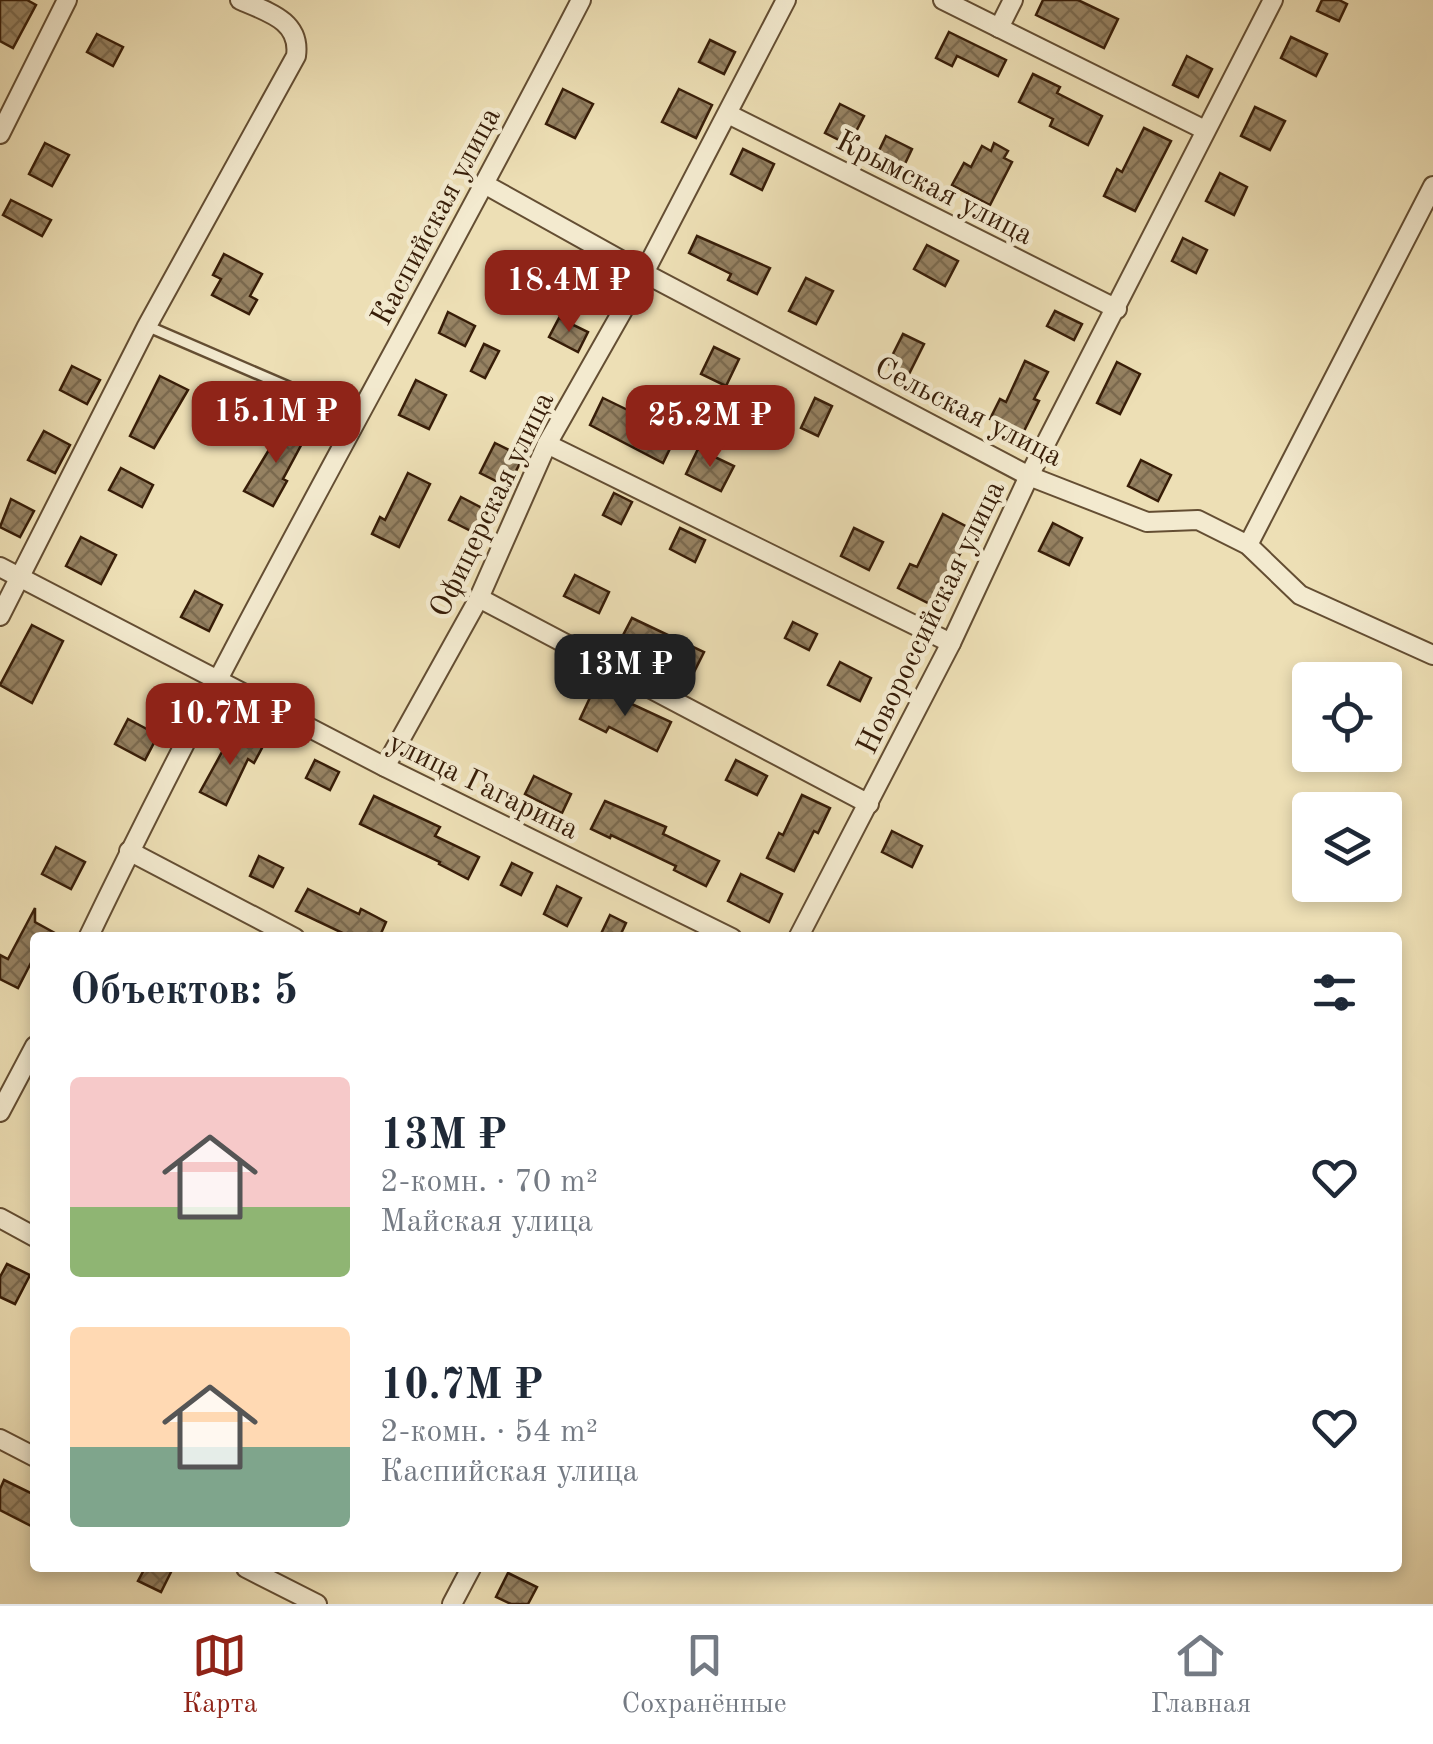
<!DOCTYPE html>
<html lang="ru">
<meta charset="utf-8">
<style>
:root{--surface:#fff;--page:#f2f2f3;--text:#1f2937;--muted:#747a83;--line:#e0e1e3;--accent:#8f2418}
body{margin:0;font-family:"Old Standard TT",serif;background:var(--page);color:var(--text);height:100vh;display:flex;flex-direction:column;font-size:38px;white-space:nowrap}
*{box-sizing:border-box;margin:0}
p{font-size:32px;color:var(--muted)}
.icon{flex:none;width:55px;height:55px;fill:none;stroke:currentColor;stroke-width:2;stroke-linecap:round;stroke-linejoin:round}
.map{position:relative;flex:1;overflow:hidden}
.drawer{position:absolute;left:30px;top:932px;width:1372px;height:640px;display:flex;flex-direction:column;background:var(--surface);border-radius:10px;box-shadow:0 5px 15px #0003}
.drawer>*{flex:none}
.buttons{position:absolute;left:1292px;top:662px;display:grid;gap:20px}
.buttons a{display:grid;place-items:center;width:110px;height:110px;border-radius:10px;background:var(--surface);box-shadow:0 5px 15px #0003;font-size:50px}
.price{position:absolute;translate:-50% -85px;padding:0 22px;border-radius:20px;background:var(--accent);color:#fff;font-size:32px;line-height:65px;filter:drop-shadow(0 2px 5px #0008)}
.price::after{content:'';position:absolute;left:50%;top:60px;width:30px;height:22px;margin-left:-15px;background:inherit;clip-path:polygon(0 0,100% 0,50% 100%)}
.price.active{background:#222;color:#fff}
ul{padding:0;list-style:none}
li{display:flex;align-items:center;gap:30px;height:250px;padding:0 40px}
li span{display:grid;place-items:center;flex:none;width:280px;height:200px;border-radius:10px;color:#555}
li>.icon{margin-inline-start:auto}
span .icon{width:120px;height:120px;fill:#fffc;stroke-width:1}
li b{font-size:42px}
h2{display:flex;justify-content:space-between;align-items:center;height:120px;padding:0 40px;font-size:42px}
.tab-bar{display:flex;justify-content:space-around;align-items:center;height:140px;border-top:2px solid var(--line);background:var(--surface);font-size:28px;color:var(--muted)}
.tab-bar a{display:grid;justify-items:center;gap:5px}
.tab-bar .active{color:var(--accent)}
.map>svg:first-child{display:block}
.building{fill:url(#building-cross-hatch);stroke:#371d08;stroke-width:2.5}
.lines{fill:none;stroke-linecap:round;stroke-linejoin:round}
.lane-casing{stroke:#644e33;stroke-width:14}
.street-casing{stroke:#644e33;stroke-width:22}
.lane{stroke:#f3eacf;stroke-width:9}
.street{stroke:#f3eacf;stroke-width:18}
.labels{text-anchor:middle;stroke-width:9;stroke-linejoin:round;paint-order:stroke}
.street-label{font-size:30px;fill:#371d08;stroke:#f3eacf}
</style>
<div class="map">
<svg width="1433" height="1604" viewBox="0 0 1433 1604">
<defs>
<pattern id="building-cross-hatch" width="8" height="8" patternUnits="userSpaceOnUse" patternTransform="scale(2.5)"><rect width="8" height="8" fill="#968262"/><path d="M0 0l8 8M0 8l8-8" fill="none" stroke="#7b6a4f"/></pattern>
</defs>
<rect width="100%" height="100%" fill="#eddfb5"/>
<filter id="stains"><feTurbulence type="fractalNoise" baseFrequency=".002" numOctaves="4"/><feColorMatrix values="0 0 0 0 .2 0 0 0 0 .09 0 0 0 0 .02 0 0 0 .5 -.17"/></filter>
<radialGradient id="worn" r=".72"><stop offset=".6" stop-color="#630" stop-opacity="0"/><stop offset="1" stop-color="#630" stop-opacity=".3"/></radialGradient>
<g class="building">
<polygon points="0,0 27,0 36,5 13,48 0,41"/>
<polygon points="1043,0 1078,0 1118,19 1104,48 1036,15"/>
<polygon points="1322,0 1339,0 1347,4 1339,21 1317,11"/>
<polygon points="949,32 1006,60 998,76 957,56 952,66 936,58"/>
<polygon points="97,34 123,47 113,66 87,52"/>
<polygon points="1291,37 1327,54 1316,76 1281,58"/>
<polygon points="710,40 735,52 724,74 699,62"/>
<polygon points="1187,56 1212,69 1198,97 1173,85"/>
<polygon points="1033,74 1060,87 1057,93 1102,116 1088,145 1050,126 1053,119 1019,102"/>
<polygon points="563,89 593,104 575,138 546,124"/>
<polygon points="679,89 712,105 696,138 662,122"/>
<polygon points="840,104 864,116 849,145 825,133"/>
<polygon points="1255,107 1285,121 1270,150 1241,136"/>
<polygon points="1144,128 1171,141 1135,211 1104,196 1117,169 1122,172"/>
<polygon points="886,136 912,149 901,172 875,159"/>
<polygon points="45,143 69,155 52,186 29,174"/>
<polygon points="994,143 1008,151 1004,158 1012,162 990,205 952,185 964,163 971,167 982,146 991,151"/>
<polygon points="743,149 774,164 762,190 731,174"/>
<polygon points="1220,173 1247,187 1234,215 1206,201"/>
<polygon points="11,200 51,220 42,236 3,215"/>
<polygon points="697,236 770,268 757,294 728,280 731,274 689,253"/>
<polygon points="1183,238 1207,250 1196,273 1172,261"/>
<polygon points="927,245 958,261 945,286 914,269"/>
<polygon points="224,254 262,274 250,296 257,300 249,314 212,295 221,279 213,275"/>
<polygon points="806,278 833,291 816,324 789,311"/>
<polygon points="1055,311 1082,324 1074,340 1047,326"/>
<polygon points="448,312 475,326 465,346 439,333"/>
<polygon points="559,318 588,332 578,352 549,337"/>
<polygon points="903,334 924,344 909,374 888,364"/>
<polygon points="484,344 499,351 485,378 471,371"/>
<polygon points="714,347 739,359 726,386 701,374"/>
<polygon points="1025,361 1048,372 1034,399 1039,401 1022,435 990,419 1000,399 1006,402"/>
<polygon points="1117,362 1140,374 1120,414 1097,403"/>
<polygon points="72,366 100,380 87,404 60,390"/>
<polygon points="160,376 188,390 154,448 130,436"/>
<polygon points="416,380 446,395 429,429 399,415"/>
<polygon points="603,398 677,434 663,463 590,425"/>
<polygon points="815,398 832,406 818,436 801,428"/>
<polygon points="284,425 306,436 283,479 287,481 273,506 244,491"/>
<polygon points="44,431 70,445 55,473 28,460"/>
<polygon points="495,443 523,457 508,487 480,473"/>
<polygon points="698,449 734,466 721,491 686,474"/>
<polygon points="1141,460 1171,475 1158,501 1128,486"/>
<polygon points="121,468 153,485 142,507 109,490"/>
<polygon points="408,473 430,484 399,547 372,534 380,517 385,520"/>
<polygon points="614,493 632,502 621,524 603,515"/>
<polygon points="461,497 486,510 475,533 449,520"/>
<polygon points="11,499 34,511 20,537 0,527"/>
<polygon points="943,514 973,530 932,605 898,588 910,564 917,567"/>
<polygon points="1053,523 1082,538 1069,565 1039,551"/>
<polygon points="680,528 705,540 695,562 670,549"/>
<polygon points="854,528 883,542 869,570 841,556"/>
<polygon points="81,537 116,555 101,584 66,566"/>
<polygon points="575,575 609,592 599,613 564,596"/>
<polygon points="195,591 222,605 209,631 181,617"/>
<polygon points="632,618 704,652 691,678 619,643"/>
<polygon points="793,622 817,634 809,650 785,638"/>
<polygon points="32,625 63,641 32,703 0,685"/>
<polygon points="840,662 871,678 860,701 828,685"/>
<polygon points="595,687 671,722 657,751 609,727 606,732 580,719"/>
<polygon points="128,719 158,735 145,760 115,744"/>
<polygon points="233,732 263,746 254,763 248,759 226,805 200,792"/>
<polygon points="315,760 339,772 330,790 306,778"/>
<polygon points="736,760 767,776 757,795 726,780"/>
<polygon points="534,776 571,794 562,813 525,794"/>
<polygon points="802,795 830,808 818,833 814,831 794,871 767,858 779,833 783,835"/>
<polygon points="374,796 440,827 435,836 479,857 468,879 439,864 440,862 360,824"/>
<polygon points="605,801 666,827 663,834 719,861 706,886 674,870 676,866 611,835 610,838 591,829"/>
<polygon points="892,831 922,846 912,867 882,852"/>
<polygon points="56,847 85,862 71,889 42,874"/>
<polygon points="259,856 283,868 273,887 250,876"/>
<polygon points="512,863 532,873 521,895 501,885"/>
<polygon points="741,874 782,894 769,922 728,901"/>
<polygon points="557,886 581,898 567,926 544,914"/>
<polygon points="308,889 359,914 361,909 386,922 379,938 353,938 296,911"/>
<polygon points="35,908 35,922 64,938 35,938 35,955 18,988 0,979 0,955 8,959"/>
<polygon points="610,915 626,923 619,938 599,938"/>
<polygon points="7,1264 30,1275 15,1304 0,1297 0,1277"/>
<polygon points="4,1480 35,1495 35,1528 0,1510 0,1489"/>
<polygon points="145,1568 173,1568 161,1592 138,1581"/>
<polygon points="508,1573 537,1587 528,1604 511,1604 496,1597"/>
</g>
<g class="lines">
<defs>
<polyline id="lane" points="147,326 358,417"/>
<g id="street">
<polyline points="943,0 1205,130"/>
<polyline points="999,28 1013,0"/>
<polyline points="728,114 1117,309"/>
<polyline points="0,134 67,0"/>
<polyline points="486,185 644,273 1029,476 1147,522 1198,520 1248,545 1300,595 1433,655"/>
<polyline points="547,444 951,643"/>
<polyline points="1248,545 1433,186"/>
<polyline points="0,567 385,767 732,938"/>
<polyline points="479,598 869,804"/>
<path d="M0,616L147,326L296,56C301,21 268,12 240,0"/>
<polyline points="385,767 479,598 547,444 644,273 786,0"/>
<polyline points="129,851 295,938"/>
<path d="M88,938C241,619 419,314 581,0"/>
<polyline points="798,938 951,643 1029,476 1273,0"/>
<polyline points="0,1112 35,1046"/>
<polyline points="0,1218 35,1237"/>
<polyline points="0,1439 35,1457"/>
<polyline points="246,1568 317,1604"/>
<polyline points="452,1604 471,1568"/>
</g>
</defs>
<use href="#lane" class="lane-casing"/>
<use href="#street" class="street-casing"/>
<use href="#lane" class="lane"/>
<use href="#street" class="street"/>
</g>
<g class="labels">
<g class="street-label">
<text transform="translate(935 187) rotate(27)" y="10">Крымская улица</text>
<text transform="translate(435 216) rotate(-62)" y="10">Каспийская улица</text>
<text transform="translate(969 411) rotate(27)" y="10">Сельская улица</text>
<text transform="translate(491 504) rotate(-64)" y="10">Офицерская улица</text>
<text transform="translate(930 617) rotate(-64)" y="10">Новороссийская улица</text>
<text transform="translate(484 785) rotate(26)" y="10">улица Гагарина</text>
</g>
</g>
<rect width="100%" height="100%" filter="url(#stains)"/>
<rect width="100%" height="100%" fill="url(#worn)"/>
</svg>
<div class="buttons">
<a><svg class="icon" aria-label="locate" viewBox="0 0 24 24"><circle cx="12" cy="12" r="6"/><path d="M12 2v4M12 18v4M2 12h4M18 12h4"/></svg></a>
<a><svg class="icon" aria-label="layers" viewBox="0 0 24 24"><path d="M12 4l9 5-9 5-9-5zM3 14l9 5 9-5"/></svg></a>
</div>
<b class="price" style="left:569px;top:335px">18.4M ₽</b>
<b class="price" style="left:276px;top:466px">15.1M ₽</b>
<b class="price" style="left:710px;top:470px">25.2M ₽</b>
<b class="price active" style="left:625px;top:719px">13M ₽</b>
<b class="price" style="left:230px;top:768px">10.7M ₽</b>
<section class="drawer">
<h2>Объектов: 5<svg class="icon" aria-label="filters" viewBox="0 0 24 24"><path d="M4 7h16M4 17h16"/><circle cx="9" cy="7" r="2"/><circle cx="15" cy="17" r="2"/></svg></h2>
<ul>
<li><span style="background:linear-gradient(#f6c9c9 65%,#8fb573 0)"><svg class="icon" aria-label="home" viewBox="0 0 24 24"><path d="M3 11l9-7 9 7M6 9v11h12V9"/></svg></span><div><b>13M ₽</b><p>2-комн. · 70 m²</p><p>Майская улица</p></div><svg class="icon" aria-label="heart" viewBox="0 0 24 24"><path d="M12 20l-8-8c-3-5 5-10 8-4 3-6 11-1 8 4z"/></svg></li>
<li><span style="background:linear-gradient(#ffd9b3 60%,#7fa58c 0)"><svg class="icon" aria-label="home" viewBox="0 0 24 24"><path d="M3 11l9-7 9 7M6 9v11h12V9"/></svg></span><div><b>10.7M ₽</b><p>2-комн. · 54 m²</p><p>Каспийская улица</p></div><svg class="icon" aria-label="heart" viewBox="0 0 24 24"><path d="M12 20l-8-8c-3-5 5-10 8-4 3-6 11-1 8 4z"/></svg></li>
</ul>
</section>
</div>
<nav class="tab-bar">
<a class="active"><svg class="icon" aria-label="map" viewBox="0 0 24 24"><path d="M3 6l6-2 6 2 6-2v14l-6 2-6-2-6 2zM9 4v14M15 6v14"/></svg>Карта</a>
<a><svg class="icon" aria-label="saved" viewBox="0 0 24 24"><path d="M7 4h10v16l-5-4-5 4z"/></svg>Сохранённые</a>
<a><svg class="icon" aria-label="home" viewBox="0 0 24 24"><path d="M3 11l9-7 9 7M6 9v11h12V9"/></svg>Главная</a>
</nav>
